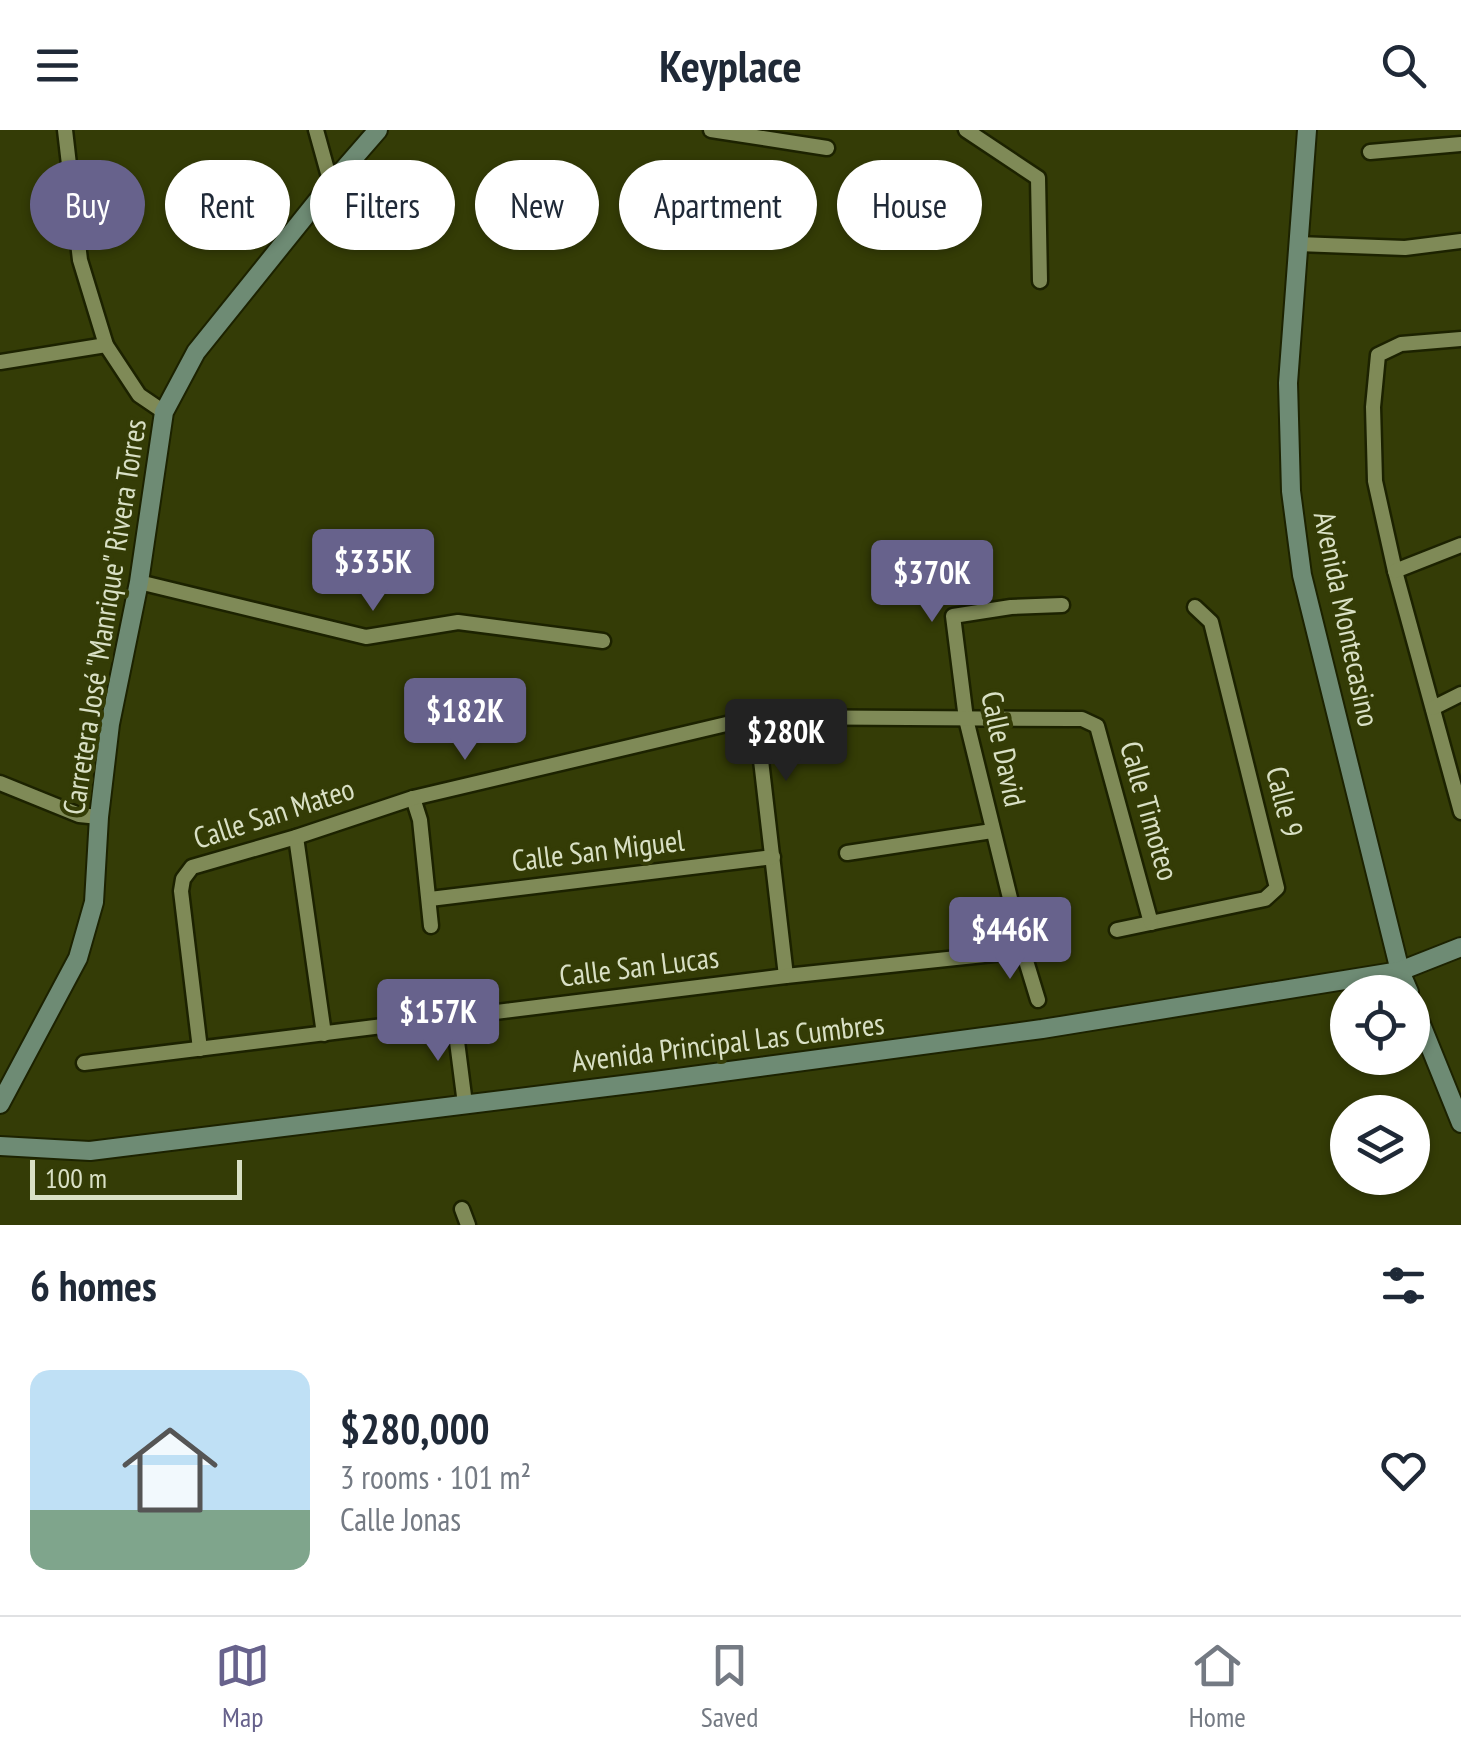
<!DOCTYPE html>
<meta charset="utf-8">
<style>
:root{--surface:#fff;--page:#f2f2f3;--text:#1f2937;--muted:#747a83;--line:#e0e1e3;--accent:#67628c}
body{margin:0;font-family:"PT Sans Narrow",sans-serif;background:var(--page);color:var(--text);height:100vh;display:flex;flex-direction:column;font-size:38px;white-space:nowrap}
*{box-sizing:border-box;margin:0}
p{font-size:32px;color:var(--muted)}
.icon{flex:none;width:55px;height:55px;fill:none;stroke:currentColor;stroke-width:2;stroke-linecap:round;stroke-linejoin:round}
.map{position:relative;height:1095px;overflow:hidden}
.panel{display:flex;flex-direction:column;background:var(--surface);flex:1}
.panel>*{flex:none}
.top-card{position:absolute;left:30px;top:30px;width:1402px;height:90px;display:flex;gap:20px}
.tools{position:absolute;left:1330px;top:845px;display:grid;gap:20px}
.tools a{display:grid;place-items:center;width:100px;height:100px;border-radius:50%;background:var(--surface);box-shadow:0 2px 8px #0004;font-size:50px}
.scale{position:absolute;left:30px;bottom:25px;width:212px;box-sizing:border-box;padding-left:10px;border:5px solid #d9e0c5;border-top:0;font-size:28px;line-height:35px;white-space:nowrap;color:#d9e0c5;-webkit-text-stroke:8px #343c06;paint-order:stroke}
.price{position:absolute;translate:-50% -85px;padding:0 22px;border-radius:10px;background:var(--accent);color:#fff;font-size:32px;line-height:65px;filter:drop-shadow(0 2px 5px #0008)}
.price::after{content:'';position:absolute;left:50%;top:60px;width:30px;height:22px;margin-left:-15px;background:inherit;clip-path:polygon(0 0,100% 0,50% 100%)}
.price.current{background:#222;color:#fff}
ul{padding:0;list-style:none}
li{display:flex;align-items:center;gap:30px;height:250px;padding:0 30px}
li span{display:grid;place-items:center;flex:none;width:280px;height:200px;border-radius:20px;color:#555}
li>.icon{margin-inline-start:auto}
span .icon{width:120px;height:120px;fill:#fffc;stroke-width:1}
li b{font-size:42px}
h2{display:flex;justify-content:space-between;align-items:center;height:120px;padding:0 30px;font-size:42px}
.tag{padding:0 35px;border-radius:45px;background:var(--surface);box-shadow:0 2px 8px #0004;font-size:35px;line-height:90px}
.tag.current{background:var(--accent);color:#fff}
header{display:flex;justify-content:space-between;align-items:center;height:130px;padding:0 30px;background:var(--surface);font-size:45px;font-weight:700}
.tab-bar{display:flex;justify-content:space-around;align-items:center;height:140px;border-top:2px solid var(--line);background:var(--surface);font-size:28px;color:var(--muted)}
.tab-bar a{display:grid;justify-items:center;gap:5px}
.tab-bar .current{color:var(--accent)}
.map>svg:first-child{display:block}
.lines{fill:none;stroke-linecap:round;stroke-linejoin:round}
.street-casing{stroke:#1c2200;stroke-width:19}
.secondary-casing{stroke:#1c2200;stroke-width:22}
.street{stroke:#7f8a57;stroke-width:14}
.secondary{stroke:#6e8b74;stroke-width:18}
.labels{text-anchor:middle;stroke-width:8;stroke-linejoin:round;paint-order:stroke}
.street-label{font-size:30px;fill:#d9e0c5;stroke:#343c06}
</style>
<header><svg class="icon" aria-label="menu" viewBox="0 0 24 24"><path d="M4 6h16M4 12h16M4 18h16"/></svg>Keyplace<svg class="icon" aria-label="search" viewBox="0 0 24 24"><circle cx="10" cy="10" r="6"/><path d="M15 15l6 6"/></svg></header>
<div class="map">
<svg width="1461" height="1095" viewBox="0 0 1461 1095">
<rect width="100%" height="100%" fill="#343c06"/>
<g class="lines">
<defs>
<g id="street">
<polyline points="65,0 80,130 106,215 139,265 164,282"/>
<polyline points="316,0 331,54"/>
<polyline points="711,0 827,18"/>
<polyline points="966,0 1038,48 1040,151"/>
<polyline points="1370,22 1461,14"/>
<polyline points="1298,114 1405,118 1461,111"/>
<polyline points="1461,209 1401,214 1378,225 1373,277 1375,351 1395,441 1461,682"/>
<polyline points="0,232 106,215"/>
<polyline points="1395,441 1461,415"/>
<polyline points="139,452 366,507 458,492 603,511"/>
<polyline points="1433,578 1461,564"/>
<polyline points="756,587 786,846"/>
<polyline points="0,653 79,685 99,687"/>
<polyline points="413,668 420,690 431,796"/>
<polyline points="296,707 324,904"/>
<polyline points="847,723 992,701"/>
<polyline points="430,769 773,727"/>
<polyline points="1117,800 1265,769 1277,758 1211,492 1195,477"/>
<polyline points="1038,870 1023,821 966,589 953,486 1011,477 1062,475"/>
<polyline points="454,888 465,974"/>
<polyline points="200,919 181,761 183,749 192,737 296,707 413,668 756,587 1071,589 1082,589 1097,596 1151,793"/>
<polyline points="84,933 786,846 1023,821"/>
<polyline points="462,1079 468,1095"/>
</g>
<g id="secondary">
<polyline points="1307,0 1288,253 1291,361 1302,445 1400,841 1409,862"/>
<polyline points="1412,872 1461,993"/>
<polyline points="0,974 78,828 94,772 99,687 110,594 139,452 164,282 196,222 331,54 378,0"/>
<polyline points="0,1016 90,1021 655,951 1042,899 1400,841 1461,817"/>
</g>
</defs>
<use href="#street" class="street-casing"/>
<use href="#secondary" class="secondary-casing"/>
<use href="#street" class="street"/>
<use href="#secondary" class="secondary"/>
</g>
<g class="labels">
<g class="street-label">
<text transform="translate(105 487) rotate(-81)" y="10">Carretera José "Manrique" Rivera Torres</text>
<text transform="translate(1346 489) rotate(78)" y="10">Avenida Montecasino</text>
<text transform="translate(1003 619) rotate(78)" y="10">Calle David</text>
<text transform="translate(1284 672) rotate(76)" y="10">Calle 9</text>
<text transform="translate(1149 681) rotate(74)" y="10">Calle Timoteo</text>
<text transform="translate(274 684) rotate(-18)" y="10">Calle San Mateo</text>
<text transform="translate(598 721) rotate(-7)" y="10">Calle San Miguel</text>
<text transform="translate(639 837) rotate(-7)" y="10">Calle San Lucas</text>
<text transform="translate(728 913) rotate(-7)" y="10">Avenida Principal Las Cumbres</text>
</g>
</g>
</svg>
<div class="tools">
<a><svg class="icon" aria-label="locate" viewBox="0 0 24 24"><circle cx="12" cy="12" r="6"/><path d="M12 2v4M12 18v4M2 12h4M18 12h4"/></svg></a>
<a><svg class="icon" aria-label="layers" viewBox="0 0 24 24"><path d="M12 4l9 5-9 5-9-5zM3 14l9 5 9-5"/></svg></a>
</div>
<div class="scale">100 m</div>
<b class="price" style="left:373px;top:484px">$335K</b>
<b class="price" style="left:932px;top:495px">$370K</b>
<b class="price" style="left:465px;top:633px">$182K</b>
<b class="price current" style="left:786px;top:654px">$280K</b>
<b class="price" style="left:1010px;top:852px">$446K</b>
<b class="price" style="left:438px;top:934px">$157K</b>
<div class="top-card">
<a class="tag current">Buy</a>
<a class="tag">Rent</a>
<a class="tag">Filters</a>
<a class="tag">New</a>
<a class="tag">Apartment</a>
<a class="tag">House</a>
</div>
</div>
<section class="panel">
<h2>6 homes<svg class="icon" aria-label="filters" viewBox="0 0 24 24"><path d="M4 7h16M4 17h16"/><circle cx="9" cy="7" r="2"/><circle cx="15" cy="17" r="2"/></svg></h2>
<ul>
<li><span style="background:linear-gradient(#bfe0f5 70%,#7fa58c 0)"><svg class="icon" aria-label="home" viewBox="0 0 24 24"><path d="M3 11l9-7 9 7M6 9v11h12V9"/></svg></span><div><b>$280,000</b><p>3 rooms · 101 m²</p><p>Calle Jonas</p></div><svg class="icon" aria-label="heart" viewBox="0 0 24 24"><path d="M12 20l-8-8c-3-5 5-10 8-4 3-6 11-1 8 4z"/></svg></li>
</ul>
</section>
<nav class="tab-bar">
<a class="current"><svg class="icon" aria-label="map" viewBox="0 0 24 24"><path d="M3 6l6-2 6 2 6-2v14l-6 2-6-2-6 2zM9 4v14M15 6v14"/></svg>Map</a>
<a><svg class="icon" aria-label="saved" viewBox="0 0 24 24"><path d="M7 4h10v16l-5-4-5 4z"/></svg>Saved</a>
<a><svg class="icon" aria-label="home" viewBox="0 0 24 24"><path d="M3 11l9-7 9 7M6 9v11h12V9"/></svg>Home</a>
</nav>
